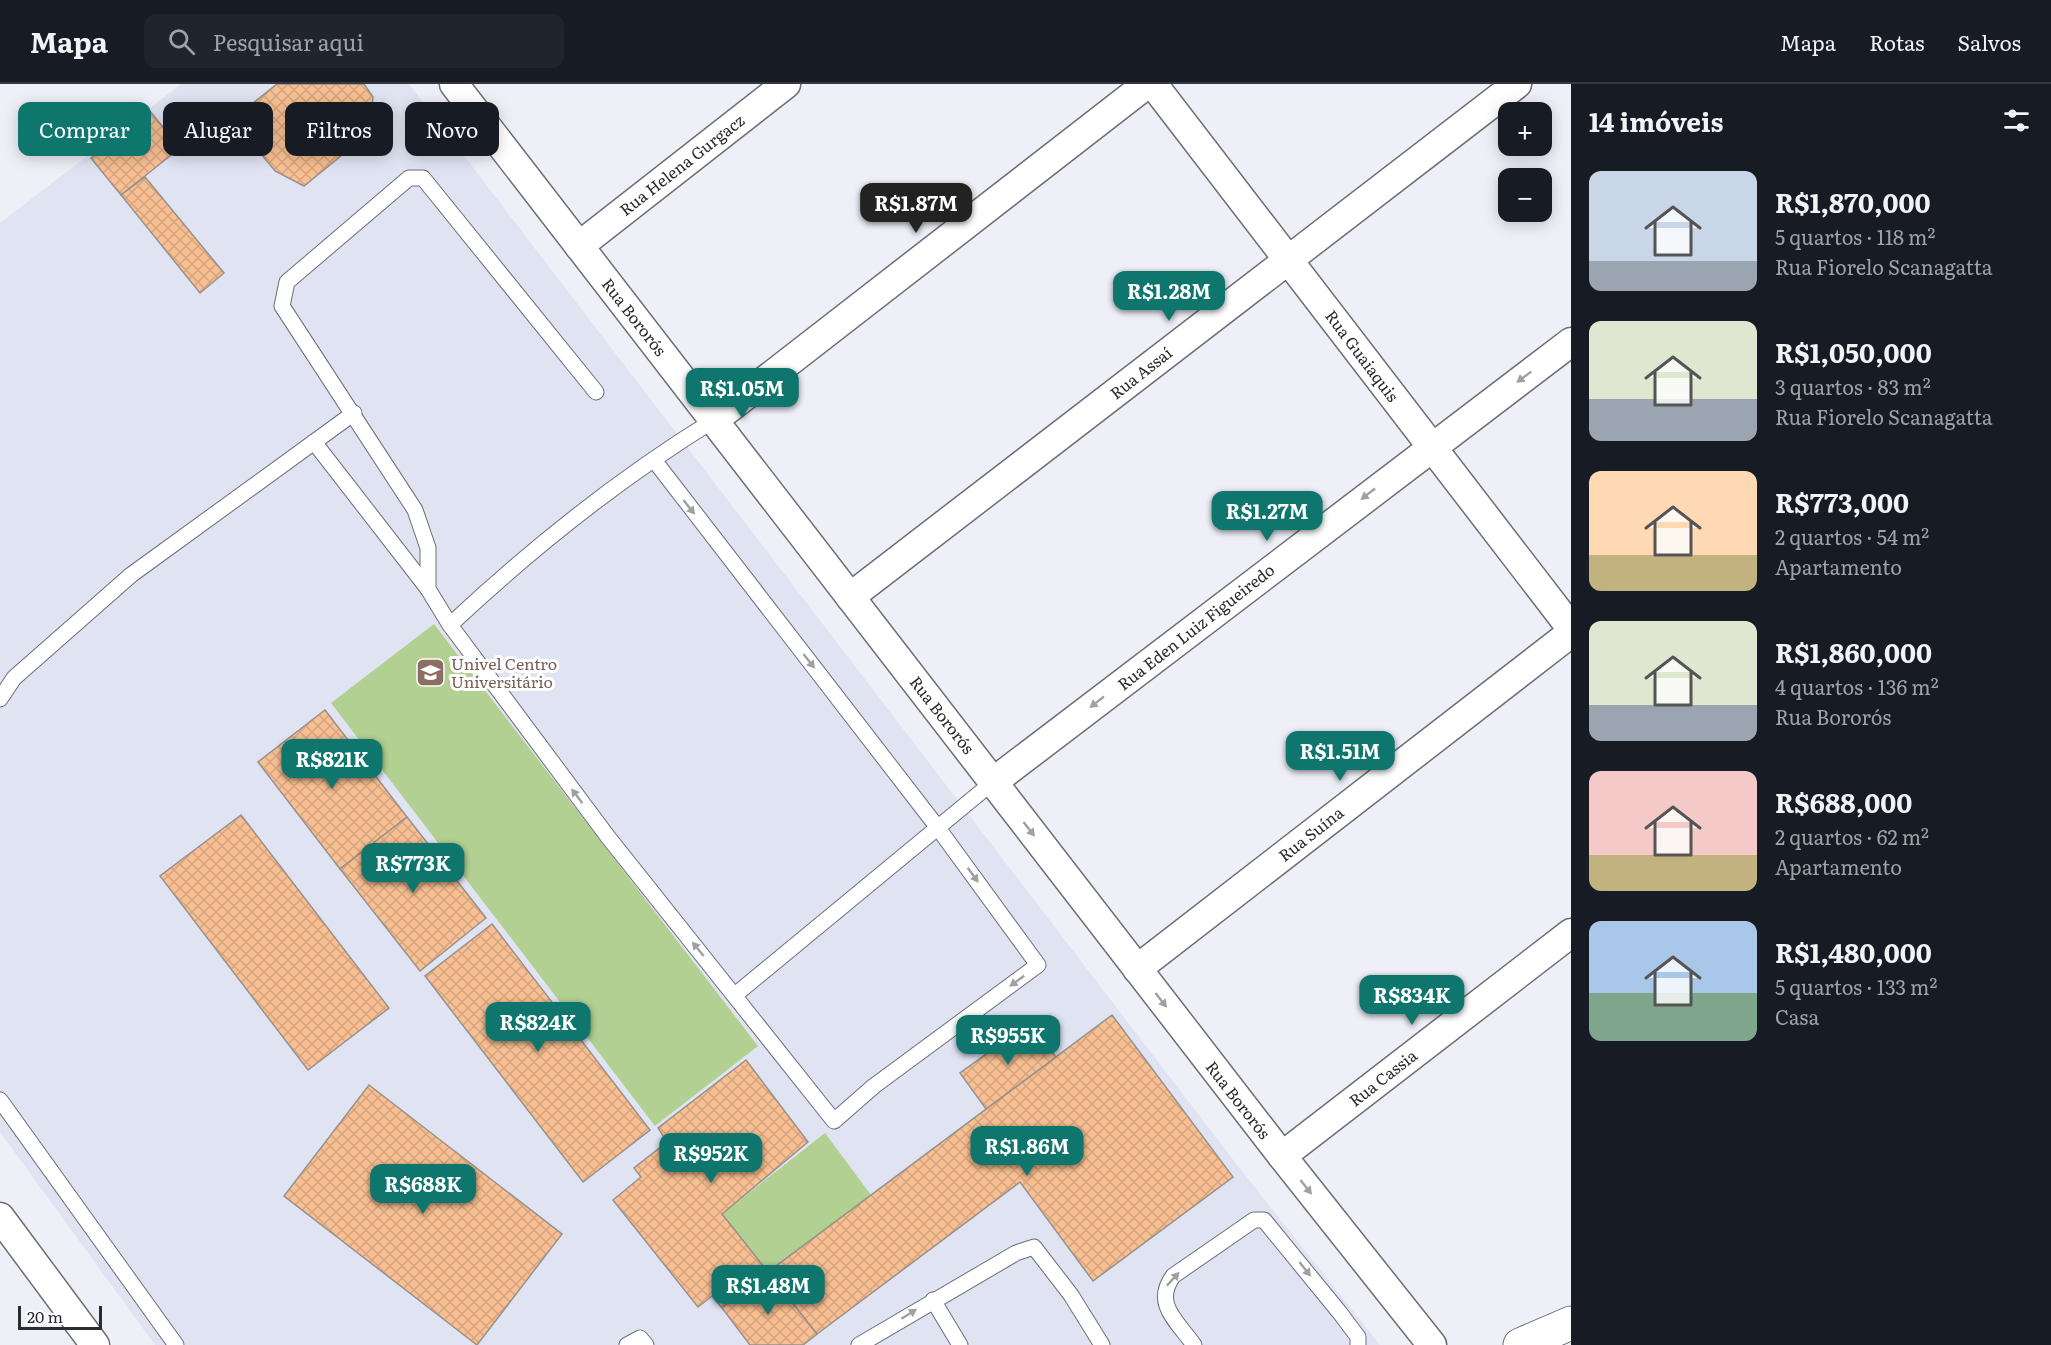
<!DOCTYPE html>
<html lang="pt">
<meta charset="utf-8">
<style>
:root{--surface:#171b24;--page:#20242c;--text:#f1f3f6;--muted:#9ea1a6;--line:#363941;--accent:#0f766e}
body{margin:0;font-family:Literata,serif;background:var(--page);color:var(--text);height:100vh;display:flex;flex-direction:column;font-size:22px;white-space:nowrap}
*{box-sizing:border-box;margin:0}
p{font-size:20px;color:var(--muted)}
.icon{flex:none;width:33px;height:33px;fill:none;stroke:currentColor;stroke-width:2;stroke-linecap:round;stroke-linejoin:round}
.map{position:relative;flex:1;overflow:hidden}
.details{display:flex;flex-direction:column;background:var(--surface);width:480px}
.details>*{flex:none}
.guide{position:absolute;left:18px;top:18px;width:570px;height:54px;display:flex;gap:12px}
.controls{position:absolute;left:1498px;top:18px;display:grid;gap:12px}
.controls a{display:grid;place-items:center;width:54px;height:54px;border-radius:12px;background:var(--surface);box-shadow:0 3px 15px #0003;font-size:30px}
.scale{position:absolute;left:18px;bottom:15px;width:84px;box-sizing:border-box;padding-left:6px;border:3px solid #2b2c2f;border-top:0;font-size:16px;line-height:21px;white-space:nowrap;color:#2b2c2f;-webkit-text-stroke:4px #fff;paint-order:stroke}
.price{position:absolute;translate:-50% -51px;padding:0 14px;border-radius:12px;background:var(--accent);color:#fff;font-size:20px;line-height:39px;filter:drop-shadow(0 2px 3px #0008)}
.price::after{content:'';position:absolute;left:50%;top:36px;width:18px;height:14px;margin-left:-9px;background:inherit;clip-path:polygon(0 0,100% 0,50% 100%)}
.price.current{background:#222;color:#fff}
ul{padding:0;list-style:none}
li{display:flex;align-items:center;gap:18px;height:150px;padding:0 18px}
li span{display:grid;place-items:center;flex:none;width:168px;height:120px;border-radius:12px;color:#555}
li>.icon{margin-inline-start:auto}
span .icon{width:72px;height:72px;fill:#fffc;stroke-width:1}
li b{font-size:26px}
h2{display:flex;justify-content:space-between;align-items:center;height:72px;padding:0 18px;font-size:26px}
.tag{padding:0 21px;border-radius:12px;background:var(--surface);box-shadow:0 3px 15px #0003;font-size:21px;line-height:54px}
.tag.current{background:var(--accent);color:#fff}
header{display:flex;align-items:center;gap:36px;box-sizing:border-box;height:84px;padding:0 30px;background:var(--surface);border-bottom:2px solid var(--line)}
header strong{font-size:28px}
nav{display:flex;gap:33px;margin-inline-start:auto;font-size:21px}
.search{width:420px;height:54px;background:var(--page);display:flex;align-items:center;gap:15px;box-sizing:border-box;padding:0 21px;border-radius:12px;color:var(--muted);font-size:22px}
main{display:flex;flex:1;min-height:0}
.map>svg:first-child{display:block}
.built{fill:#e0e3f2}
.grass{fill:#b2d091}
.building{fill:url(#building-cross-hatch);stroke:#98918c;stroke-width:1.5}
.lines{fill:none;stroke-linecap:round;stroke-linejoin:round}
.lane-casing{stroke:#6d6e75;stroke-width:17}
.street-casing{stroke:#6d6e75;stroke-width:31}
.primary-casing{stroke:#6d6e75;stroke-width:35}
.lane{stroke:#fff;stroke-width:15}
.street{stroke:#fff;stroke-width:28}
.primary{stroke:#fff;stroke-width:33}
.oneway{fill:#a0a0a1}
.labels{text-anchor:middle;stroke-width:6;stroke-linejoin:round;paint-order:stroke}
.street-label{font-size:16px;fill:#2b2c2f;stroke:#fff}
.education-label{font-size:16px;fill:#785e54;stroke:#fff;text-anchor:start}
</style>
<header>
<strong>Mapa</strong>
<div class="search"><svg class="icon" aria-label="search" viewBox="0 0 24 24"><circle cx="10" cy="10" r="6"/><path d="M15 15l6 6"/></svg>Pesquisar aqui</div>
<nav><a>Mapa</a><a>Rotas</a><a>Salvos</a></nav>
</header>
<main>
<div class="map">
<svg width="1571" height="1261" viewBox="0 0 1571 1261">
<defs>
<pattern id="building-cross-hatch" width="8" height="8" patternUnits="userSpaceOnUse" patternTransform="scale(1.5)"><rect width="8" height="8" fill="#f8bf92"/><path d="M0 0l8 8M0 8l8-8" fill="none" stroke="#d5a47e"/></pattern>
</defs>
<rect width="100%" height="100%" fill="#eeeff7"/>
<polygon class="built" points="181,0 409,0 1241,1086 1380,1261 155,1261 0,1048 0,139"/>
<g class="grass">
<polygon points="434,540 758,962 655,1042 331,619"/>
<polygon points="825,1049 871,1111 768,1188 722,1130"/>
</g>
<g class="building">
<polygon points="277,0 364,0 373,13 370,48 304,102 275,87 251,58 243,27"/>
<polygon points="149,26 180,64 121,111 91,74"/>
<polygon points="145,93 224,189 200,209 121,111"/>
<polygon points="325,626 407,733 340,785 258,678"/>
<polygon points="241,731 389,924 308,986 160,792"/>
<polygon points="407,733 486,834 420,887 340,785"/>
<polygon points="492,840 650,1046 583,1098 425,892"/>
<polygon points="1112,931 1233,1093 1093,1197 1020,1098 817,1250 768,1188"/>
<polygon points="1029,939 1056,973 986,1025 960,989"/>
<polygon points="746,976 808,1058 722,1130 768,1188 722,1224 712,1212 698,1223 613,1116 641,1093 634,1084 667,1058 658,1044"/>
<polygon points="369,1001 562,1150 477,1261 284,1112"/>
<polygon points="768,1188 817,1250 803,1261 750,1261 722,1224"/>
</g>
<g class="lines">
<defs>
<g id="lane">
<polyline points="596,308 423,94 409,94 287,198 282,222 415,426 428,464 428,505 450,541 608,753 834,1037 874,1002 1038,881 938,744 654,376"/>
<polyline points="314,358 428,505"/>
<path d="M450,541C530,466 620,394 714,336"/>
<polyline points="0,615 14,594 131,491 354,329"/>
<polyline points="735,911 993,698"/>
<polyline points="0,1016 176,1261"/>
<polyline points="933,1216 960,1261"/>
<polyline points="627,1261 640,1254 646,1261"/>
<polyline points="859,1261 1016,1169 1034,1163 1071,1211 1102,1261"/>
<path d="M1194,1261C1177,1237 1153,1220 1173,1192L1254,1136H1264L1340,1229L1358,1253V1261"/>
</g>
<g id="street">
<polyline points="454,0 1282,1072 1432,1261"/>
<polyline points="1153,0 1571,544"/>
<polyline points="579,162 786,0"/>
<polyline points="714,336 1147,0"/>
<polyline points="850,513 1517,0"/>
<polyline points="993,698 1571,258"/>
<polyline points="1137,885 1571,549"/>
<polyline points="1282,1072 1571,849"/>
<polyline points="0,1133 95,1261"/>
</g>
<polyline id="primary" points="1520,1261 1571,1239"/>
</defs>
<use href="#lane" class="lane-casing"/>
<use href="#street" class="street-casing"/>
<use href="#primary" class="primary-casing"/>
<use href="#lane" class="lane"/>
<use href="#street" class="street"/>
<use href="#primary" class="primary"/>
</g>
<defs><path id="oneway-solid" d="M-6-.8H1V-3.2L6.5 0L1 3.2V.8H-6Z" transform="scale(1.5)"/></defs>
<g class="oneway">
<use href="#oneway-solid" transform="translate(1524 293) rotate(143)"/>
<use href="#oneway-solid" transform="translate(1368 410) rotate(142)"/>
<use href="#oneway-solid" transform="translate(689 423) rotate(52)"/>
<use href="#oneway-solid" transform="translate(809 577) rotate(52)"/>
<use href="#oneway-solid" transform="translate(1097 618) rotate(142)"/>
<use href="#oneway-solid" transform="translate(577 712) rotate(-127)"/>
<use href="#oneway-solid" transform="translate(1029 745) rotate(52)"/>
<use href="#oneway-solid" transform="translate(973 791) rotate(54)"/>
<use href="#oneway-solid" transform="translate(698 865) rotate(-129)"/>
<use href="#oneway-solid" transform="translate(1017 897) rotate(144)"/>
<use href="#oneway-solid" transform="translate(1161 916) rotate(52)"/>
<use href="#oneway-solid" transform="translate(1306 1103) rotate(52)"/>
<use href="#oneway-solid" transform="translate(1305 1185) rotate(52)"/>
<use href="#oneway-solid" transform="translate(1173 1195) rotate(-47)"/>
<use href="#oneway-solid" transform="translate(909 1230) rotate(-32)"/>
</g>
<defs>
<symbol id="university-square" viewBox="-11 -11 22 22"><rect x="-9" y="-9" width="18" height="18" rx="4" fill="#8d6e63" stroke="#fff"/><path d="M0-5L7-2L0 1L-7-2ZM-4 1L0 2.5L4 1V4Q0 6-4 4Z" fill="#fff"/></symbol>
</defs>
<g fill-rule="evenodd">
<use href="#university-square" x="414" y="572" width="33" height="33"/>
</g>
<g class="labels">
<g class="street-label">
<text transform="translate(682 81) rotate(-38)" y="6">Rua Helena Gurgacz</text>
<text transform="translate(634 233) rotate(52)" y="6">Rua Bororós</text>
<text transform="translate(1362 272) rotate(53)" y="6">Rua Guaiaquis</text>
<text transform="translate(1141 289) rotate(-38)" y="6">Rua Assaí</text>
<text transform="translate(1196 543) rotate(-38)" y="6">Rua Eden Luiz Figueiredo</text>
<text transform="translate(942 631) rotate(52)" y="6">Rua Bororós</text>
<text transform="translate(1311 750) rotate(-38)" y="6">Rua Suína</text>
<text transform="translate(1383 994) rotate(-38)" y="6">Rua Cassia</text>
<text transform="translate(1238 1016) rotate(52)" y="6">Rua Bororós</text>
</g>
<g class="education-label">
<text x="451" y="586">Univel Centro<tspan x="451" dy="18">Universitário</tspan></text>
</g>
</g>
</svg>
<div class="controls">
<a>+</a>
<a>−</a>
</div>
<div class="scale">20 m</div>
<b class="price current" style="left:916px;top:150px">R$1.87M</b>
<b class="price" style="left:1169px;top:238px">R$1.28M</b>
<b class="price" style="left:742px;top:335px">R$1.05M</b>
<b class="price" style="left:1267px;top:458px">R$1.27M</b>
<b class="price" style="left:1340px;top:698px">R$1.51M</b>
<b class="price" style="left:332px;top:706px">R$821K</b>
<b class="price" style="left:413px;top:810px">R$773K</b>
<b class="price" style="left:1412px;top:942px">R$834K</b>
<b class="price" style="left:538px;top:969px">R$824K</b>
<b class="price" style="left:1008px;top:982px">R$955K</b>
<b class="price" style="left:1027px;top:1093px">R$1.86M</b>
<b class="price" style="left:711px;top:1100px">R$952K</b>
<b class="price" style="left:423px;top:1131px">R$688K</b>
<b class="price" style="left:768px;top:1232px">R$1.48M</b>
<div class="guide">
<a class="tag current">Comprar</a>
<a class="tag">Alugar</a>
<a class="tag">Filtros</a>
<a class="tag">Novo</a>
</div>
</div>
<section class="details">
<h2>14 imóveis<svg class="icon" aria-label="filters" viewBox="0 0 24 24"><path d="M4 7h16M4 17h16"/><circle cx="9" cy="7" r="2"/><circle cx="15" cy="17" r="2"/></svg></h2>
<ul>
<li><span style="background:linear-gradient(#c9d6e8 75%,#9aa5b1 0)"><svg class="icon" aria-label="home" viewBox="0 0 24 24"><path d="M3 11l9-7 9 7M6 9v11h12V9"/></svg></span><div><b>R$1,870,000</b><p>5 quartos · 118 m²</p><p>Rua Fiorelo Scanagatta</p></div></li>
<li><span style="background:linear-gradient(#dfe7d0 65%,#9aa5b1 0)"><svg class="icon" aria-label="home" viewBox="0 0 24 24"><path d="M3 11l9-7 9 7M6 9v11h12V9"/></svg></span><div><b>R$1,050,000</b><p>3 quartos · 83 m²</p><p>Rua Fiorelo Scanagatta</p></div></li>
<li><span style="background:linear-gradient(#ffd9b3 70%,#c2b280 0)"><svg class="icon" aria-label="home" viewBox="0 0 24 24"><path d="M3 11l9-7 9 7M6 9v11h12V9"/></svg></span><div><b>R$773,000</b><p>2 quartos · 54 m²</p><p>Apartamento</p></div></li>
<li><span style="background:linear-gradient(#dfe7d0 70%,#9aa5b1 0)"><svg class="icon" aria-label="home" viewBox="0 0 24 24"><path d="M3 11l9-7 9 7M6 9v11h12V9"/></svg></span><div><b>R$1,860,000</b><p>4 quartos · 136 m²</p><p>Rua Bororós</p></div></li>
<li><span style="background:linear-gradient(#f6c9c9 70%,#c2b280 0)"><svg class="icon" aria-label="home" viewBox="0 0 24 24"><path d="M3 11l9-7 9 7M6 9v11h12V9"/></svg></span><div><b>R$688,000</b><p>2 quartos · 62 m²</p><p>Apartamento</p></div></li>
<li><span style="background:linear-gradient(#a9c7e8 60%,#7fa58c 0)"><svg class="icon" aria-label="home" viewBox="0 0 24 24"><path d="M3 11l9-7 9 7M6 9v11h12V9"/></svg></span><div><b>R$1,480,000</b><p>5 quartos · 133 m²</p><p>Casa</p></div></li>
</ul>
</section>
</main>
